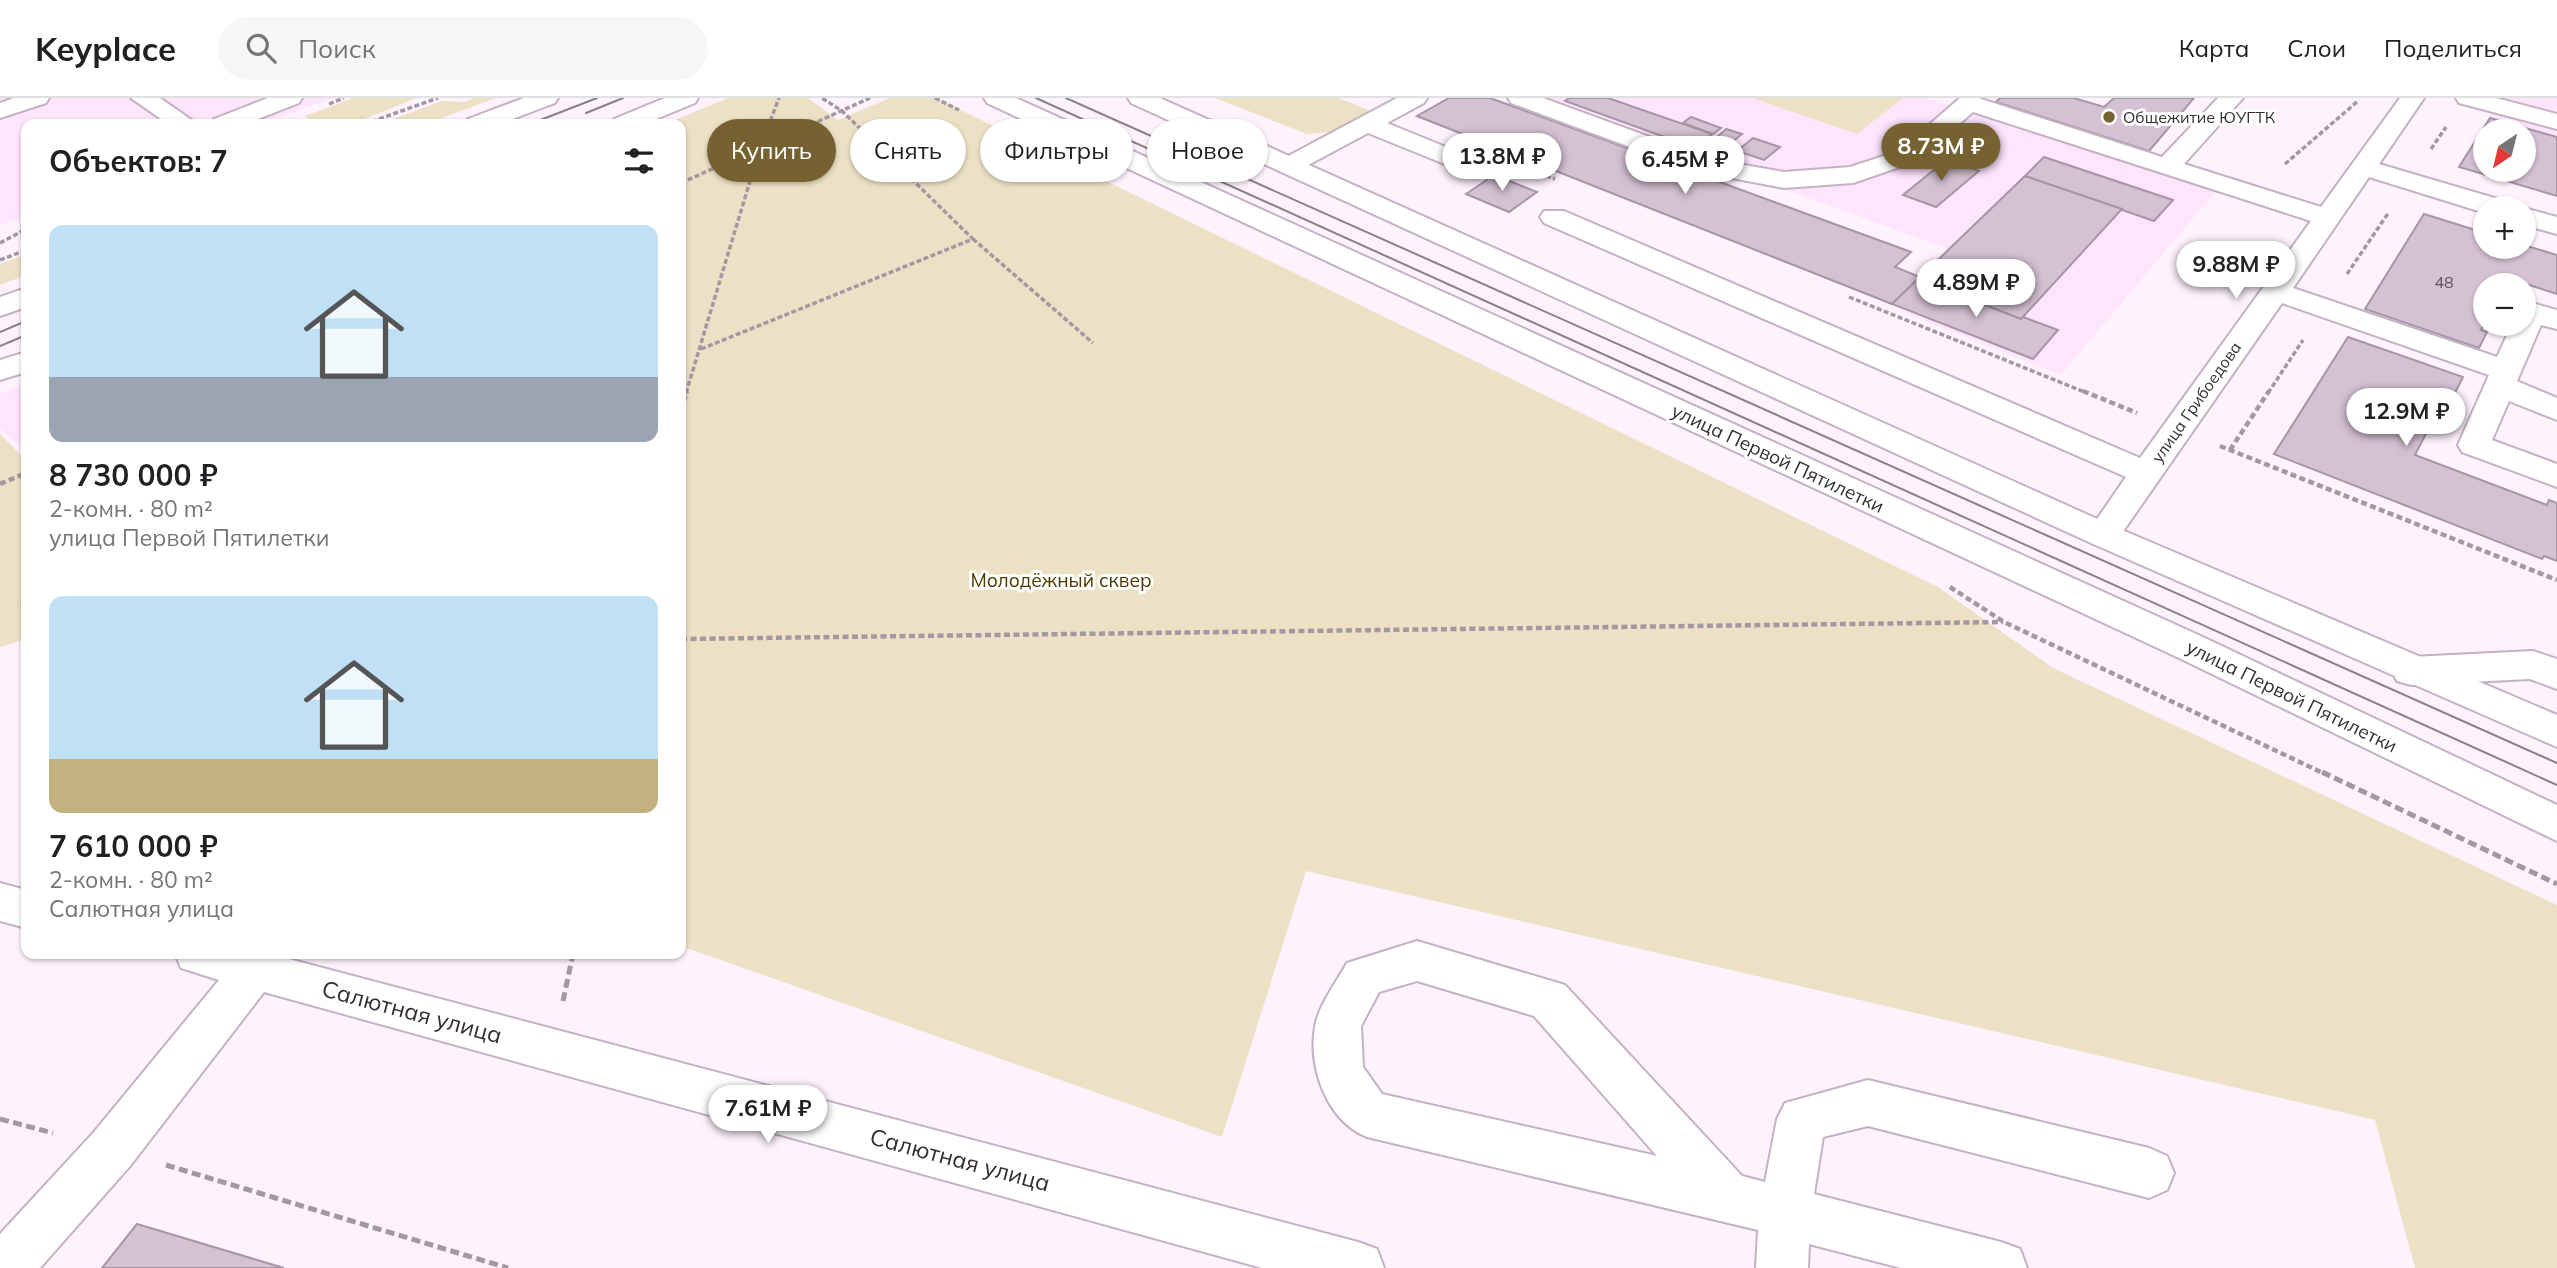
<!DOCTYPE html>
<html lang="ru">
<meta charset="utf-8">
<style>
:root{--surface:#fff;--page:#f6f6f6;--text:#202124;--muted:#757577;--line:#e0e0e0;--accent:#756230}
body{margin:0;font-family:Mulish,sans-serif;background:var(--page);color:var(--text);height:100vh;display:flex;flex-direction:column;font-size:26px;white-space:nowrap}
*{box-sizing:border-box;margin:0}
p{font-size:23px;color:var(--muted)}
.icon{flex:none;width:38px;height:38px;fill:none;stroke:currentColor;stroke-width:2;stroke-linecap:round;stroke-linejoin:round}
.map{position:relative;flex:1;overflow:hidden}
.details{position:absolute;left:21px;top:21px;width:665px;height:840px;display:flex;flex-direction:column;background:var(--surface);border-radius:14px;box-shadow:0 2px 5px #0004}
.details>*{flex:none}
.banner{position:absolute;left:707px;top:21px;width:665px;height:63px;display:flex;gap:14px}
.needle{width:46px;rotate:215deg}
.buttons{position:absolute;left:2473px;top:21px;display:grid;gap:14px}
.buttons a{display:grid;place-items:center;width:63px;height:63px;border-radius:50%;background:var(--surface);box-shadow:0 2px 5px #0004;font-size:35px}
.price{position:absolute;translate:-50% -60px;padding:0 16px;border-radius:24px;background:#fff;color:#222;font-size:23px;line-height:46px;filter:drop-shadow(0 2px 4px #0008)}
.price::after{content:'';position:absolute;left:50%;top:42px;width:21px;height:16px;margin-left:-10px;background:inherit;clip-path:polygon(0 0,100% 0,50% 100%)}
.price.active{background:var(--accent);color:#fff}
ul{padding:0;list-style:none}
li{display:grid;align-content:center;gap:14px;height:371px;padding:0 28px}
li span{display:grid;place-items:center;height:217px;border-radius:14px;color:#555}
li>.icon{margin-inline-start:auto}
span .icon{width:126px;height:126px;fill:#fffc;stroke-width:1}
li b{font-size:30px}
h2{display:flex;justify-content:space-between;align-items:center;height:84px;padding:0 28px;font-size:30px}
.tag{padding:0 24px;border-radius:32px;background:var(--surface);box-shadow:0 2px 5px #0004;font-size:24px;line-height:63px}
.tag.active{background:var(--accent);color:#fff}
header{display:flex;align-items:center;gap:42px;box-sizing:border-box;height:98px;padding:0 35px;background:var(--surface);border-bottom:2px solid var(--line)}
header strong{font-size:33px}
nav{display:flex;gap:38px;margin-inline-start:auto;font-size:24px}
.search{width:490px;height:63px;background:var(--page);display:flex;align-items:center;gap:18px;box-sizing:border-box;padding:0 24px;border-radius:38px;color:var(--muted);font-size:26px}
.map>svg:first-child{display:block}
.built{fill:#fee5fc;fill-rule:evenodd}
.green{fill:#ece1c5}
.building{fill:#d4c1d3;stroke:#a695a6;stroke-width:2;fill-rule:evenodd}
.lines{fill:none;stroke-linecap:round;stroke-linejoin:round}
.minor-casing{stroke:#c4b2c3;stroke-width:4}
.major-casing{stroke:#c4b2c3;stroke-width:4}
.path-far2{stroke:#a298a1;stroke-width:3.5;stroke-dasharray:5 2.5;stroke-linecap:butt}
.path-far1{stroke:#a298a1;stroke-width:4.5;stroke-dasharray:6 3.5;stroke-linecap:butt}
.path{stroke:#a298a1;stroke-width:5;stroke-dasharray:9 4.5;stroke-linecap:butt}
.minor{fill:#fff;fill-rule:evenodd}
.major{fill:#fff;fill-rule:evenodd}
.tram{stroke:#887f87;stroke-width:2}
.poi-dot{fill:#756230;stroke:#fff;stroke-width:2.5}
.labels{text-anchor:middle;stroke-width:6;stroke-linejoin:round;paint-order:stroke}
.far-poi-label{font-size:16px;fill:#342d34;stroke:#fff;text-anchor:start}
.number-label{font-size:16px;fill:#5c525c}
.far-street-label{font-size:16px;fill:#342d34;stroke:#fff}
.street-label{font-size:19px;fill:#342d34;stroke:#fff}
.park-label{font-size:19px;fill:#4b3900;stroke:#fff}
.near-street-label{font-size:23px;fill:#342d34;stroke:#fff}
</style>
<header>
<strong>Keyplace</strong>
<div class="search"><svg class="icon" aria-label="search" viewBox="0 0 24 24"><circle cx="10" cy="10" r="6"/><path d="M15 15l6 6"/></svg>Поиск</div>
<nav><a>Карта</a><a>Слои</a><a>Поделиться</a></nav>
</header>
<div class="map">
<svg width="2557" height="1170" viewBox="0 0 2557 1170">
<rect width="100%" height="100%" fill="#fef2fd"/>
<g class="built">
<polygon points="0,0 333,0 260,26 26,26 26,118 0,127"/>
<polygon points="1533,0 1926,0 2216,93 2061,277 1907,216 1962,156"/>
<path d="M2502,0H2557V98L2459,69ZM2485,33H2524V72H2485Z"/>
<polygon points="26,285 26,355 0,330 0,296"/>
</g>
<g class="green">
<path d="M353,0H416C384,12 336,41 305,18Z"/>
<polygon points="474,0 496,0 426,26 380,26 442,3 465,4"/>
<polygon points="728,0 808,0 838,22 890,0 936,0 1938,489 2053,570 2557,807 2557,1170 2415,1170 2375,1022 1306,773 1222,1039 681,848 681,26 665,26"/>
<polygon points="1215,0 1338,0 1371,13 1333,34 1307,36"/>
<polygon points="1753,0 1903,0 1857,36"/>
<polygon points="26,156 26,177 0,187 0,166"/>
<polygon points="0,336 26,362 26,541 0,549"/>
</g>
<g class="building">
<polygon points="1449,0 1490,0 1911,154 1895,169 1920,179 1892,206 1417,18"/>
<polygon points="1569,0 1608,0 1712,36 1695,50 1565,3"/>
<polygon points="2000,0 2074,0 2104,9 2114,0 2194,0 2149,53 1996,4"/>
<polygon points="1691,19 1721,30 1713,36 1683,25"/>
<path d="M2490,20L2557,39V98L2459,69ZM2485,33H2524V72H2485Z"/>
<polygon points="1726,31 1742,36 1726,49 1711,44"/>
<polygon points="1753,40 1780,49 1764,62 1737,53"/>
<polygon points="2044,59 2173,102 2154,123 2025,78"/>
<polygon points="1946,62 1979,73 1936,109 1903,97"/>
<polygon points="1494,77 1537,94 1509,114 1466,96"/>
<polygon points="2025,78 2122,111 2021,221 1918,181"/>
<polygon points="2424,116 2485,135 2485,149 2524,147 2557,157 2557,196 2508,180 2504,187 2485,187 2485,224 2481,232 2487,234 2479,250 2365,211"/>
<polygon points="1918,181 2021,221 2023,219 2058,232 2033,261 1892,206"/>
<polygon points="2348,239 2463,279 2455,295 2448,293 2415,357 2547,407 2549,402 2557,405 2557,463 2544,458 2542,461 2274,356"/>
<polygon points="137,1126 284,1170 102,1170"/>
</g>
<g class="lines">
<defs>
<g id="minor">
<polygon points="14,0 49,0 46,5 0,20 0,5"/>
<polygon points="131,0 160,0 197,26 168,26"/>
<polygon points="268,0 302,0 299,5 245,26 211,26 214,21"/>
<polygon points="1397,0 1427,0 1424,5 1387,25 1480,63 1484,68 1480,73 1462,73 1368,35 1297,73 1279,73 1275,68 1279,63"/>
<polygon points="1508,0 1543,0 1710,61 1784,74 1850,69 1899,53 1960,0 1978,0 2162,59 2218,0 2243,0 2184,66 2321,109 2400,0 2424,0 2379,66 2508,104 2511,110 2485,110 2485,115 2369,79 2293,190 2497,259 2512,226 2524,226 2524,207 2532,205 2557,212 2557,231 2541,227 2517,283 2557,300 2557,322 2509,303 2492,342 2557,366 2557,389 2462,354 2458,347 2489,277 2282,205 2115,445 2103,449 2091,445 2086,437 2126,379 1544,125 1540,119 1544,113 1564,113 2140,360 2311,123 1973,14 1917,63 1853,85 1784,90 1695,73 1511,5"/>
<polygon points="2456,0 2496,0 2557,16 2557,31 2459,5"/>
<polygon points="2522,110 2524,110 2557,119 2557,136 2524,127"/>
<polygon points="2533,553 2557,561 2557,591 2530,581 2411,587 2397,583 2392,573 2397,563 2411,559"/>
<polygon points="0,785 26,792 26,830 0,823"/>
<path d="M1417,843L1565,887L1742,1078L1765,1084L1777,1021L1785,1005L1868,982L2149,1050L2167,1058L2174,1075L2167,1092L2149,1100L1868,1028L1823,1039L1814,1096L2001,1144L2020,1151L2027,1170H1901L1809,1146L1808,1170H1756L1758,1132L1367,1039C1327,1023 1308,970 1315,929C1318,908 1337,883 1347,865ZM1417,883L1534,918L1657,1058L1382,996L1363,969L1361,928L1379,894Z"/>
<polygon points="175,856 270,856 1358,1144 1377,1151 1384,1170 1262,1170 264,894 130,1068 40,1170 0,1170 0,1136 94,1034 219,882 181,870"/>
</g>
<g id="major">
<polygon points="524,0 558,0 555,5 499,26 465,26 468,21"/>
<polygon points="665,0 698,0 695,5 644,26 611,26 614,21"/>
<polygon points="984,0 1016,0 2205,540 2557,707 2557,743 2179,560 987,5"/>
<polygon points="1128,0 1160,0 2115,429 2557,617 2557,649 2091,445 1131,5"/>
<polygon points="26,190 26,209 0,218 0,199"/>
<polygon points="26,254 26,274 0,282 0,262"/>
</g>
</defs>
<use href="#minor" class="minor-casing"/>
<use href="#major" class="major-casing"/>
<g class="path-far2">
<polyline points="935,0 959,12"/>
<polyline points="329,6 344,0"/>
<polyline points="365,26 438,0"/>
<polyline points="2431,51 2446,29"/>
<polyline points="1511,64 1555,81"/>
<polyline points="2285,66 2358,3"/>
<polyline points="681,85 870,0"/>
<polyline points="973,141 1093,245"/>
<polyline points="0,145 26,131"/>
<polyline points="0,162 26,152"/>
<polyline points="2347,176 2389,114"/>
<polyline points="1849,199 2087,295"/>
<polyline points="701,251 973,141 842,13 822,0"/>
<polyline points="686,295 760,50 779,0"/>
<polyline points="2268,295 2303,242"/>
</g>
<g class="path-far1">
<polyline points="2083,293 2137,315"/>
<polyline points="681,313 687,293"/>
<polyline points="2220,348 2557,482"/>
<polyline points="2230,352 2269,293"/>
<polyline points="0,386 26,375"/>
<polyline points="1950,489 2004,524 2325,676"/>
<polyline points="21,507 26,508"/>
<polyline points="681,541 2003,524"/>
</g>
<g class="path">
<polyline points="2322,674 2557,786"/>
<polyline points="563,903 573,856"/>
<polyline points="0,1021 53,1035"/>
<polyline points="166,1067 508,1170"/>
</g>
<use href="#minor" class="minor"/>
<use href="#major" class="major"/>
<g class="tram">
<polyline points="1036,0 2557,687"/>
<polyline points="1066,0 2557,665"/>
<polyline points="586,15 623,0"/>
<polyline points="530,26 597,0"/>
<polyline points="0,234 26,223"/>
<polyline points="0,248 26,237"/>
</g>
</g>
<circle class="poi-dot" cx="2109" cy="19" r="7"/>
<g class="labels">
<g class="far-poi-label">
<text x="2123" y="25">Общежитие ЮУГТК</text>
</g>
<g class="number-label">
<text x="2444" y="190">48</text>
</g>
<g class="far-street-label">
<text transform="translate(2196 304) rotate(-55)" y="6">улица Грибоедова</text>
</g>
<g class="street-label">
<text transform="translate(1778 360) rotate(25)" y="7">улица Первой Пятилетки</text>
<text transform="translate(2292 598) rotate(26)" y="7">улица Первой Пятилетки</text>
</g>
<g class="park-label">
<text x="1061" y="489">Молодёжный сквер</text>
</g>
<g class="near-street-label">
<text transform="translate(412 914) rotate(15)" y="8">Салютная улица</text>
<text transform="translate(960 1062) rotate(15)" y="8">Салютная улица</text>
</g>
</g>
</svg>
<div class="buttons">
<a><svg class="needle" viewBox="-14 -14 28 28"><path d="M0-13l5 13h-10z" fill="#e53935"/><path d="M0 13l5-13h-10z" fill="#757577"/></svg></a>
<a>+</a>
<a>−</a>
</div>
<b class="price active" style="left:1941px;top:85px">8.73M ₽</b>
<b class="price" style="left:1502px;top:95px">13.8M ₽</b>
<b class="price" style="left:1685px;top:98px">6.45M ₽</b>
<b class="price" style="left:2236px;top:203px">9.88M ₽</b>
<b class="price" style="left:1976px;top:221px">4.89M ₽</b>
<b class="price" style="left:2406px;top:350px">12.9M ₽</b>
<b class="price" style="left:768px;top:1047px">7.61M ₽</b>
<div class="banner">
<a class="tag active">Купить</a>
<a class="tag">Снять</a>
<a class="tag">Фильтры</a>
<a class="tag">Новое</a>
</div>
<section class="details">
<h2>Объектов: 7<svg class="icon" aria-label="filters" viewBox="0 0 24 24"><path d="M4 7h16M4 17h16"/><circle cx="9" cy="7" r="2"/><circle cx="15" cy="17" r="2"/></svg></h2>
<ul>
<li><span style="background:linear-gradient(#bfe0f5 70%,#9aa5b1 0)"><svg class="icon" aria-label="home" viewBox="0 0 24 24"><path d="M3 11l9-7 9 7M6 9v11h12V9"/></svg></span><div><b>8 730 000 ₽</b><p>2-комн. · 80 m²</p><p>улица Первой Пятилетки</p></div></li>
<li><span style="background:linear-gradient(#bfe0f5 75%,#c2b280 0)"><svg class="icon" aria-label="home" viewBox="0 0 24 24"><path d="M3 11l9-7 9 7M6 9v11h12V9"/></svg></span><div><b>7 610 000 ₽</b><p>2-комн. · 80 m²</p><p>Салютная улица</p></div></li>
</ul>
</section>
</div>
